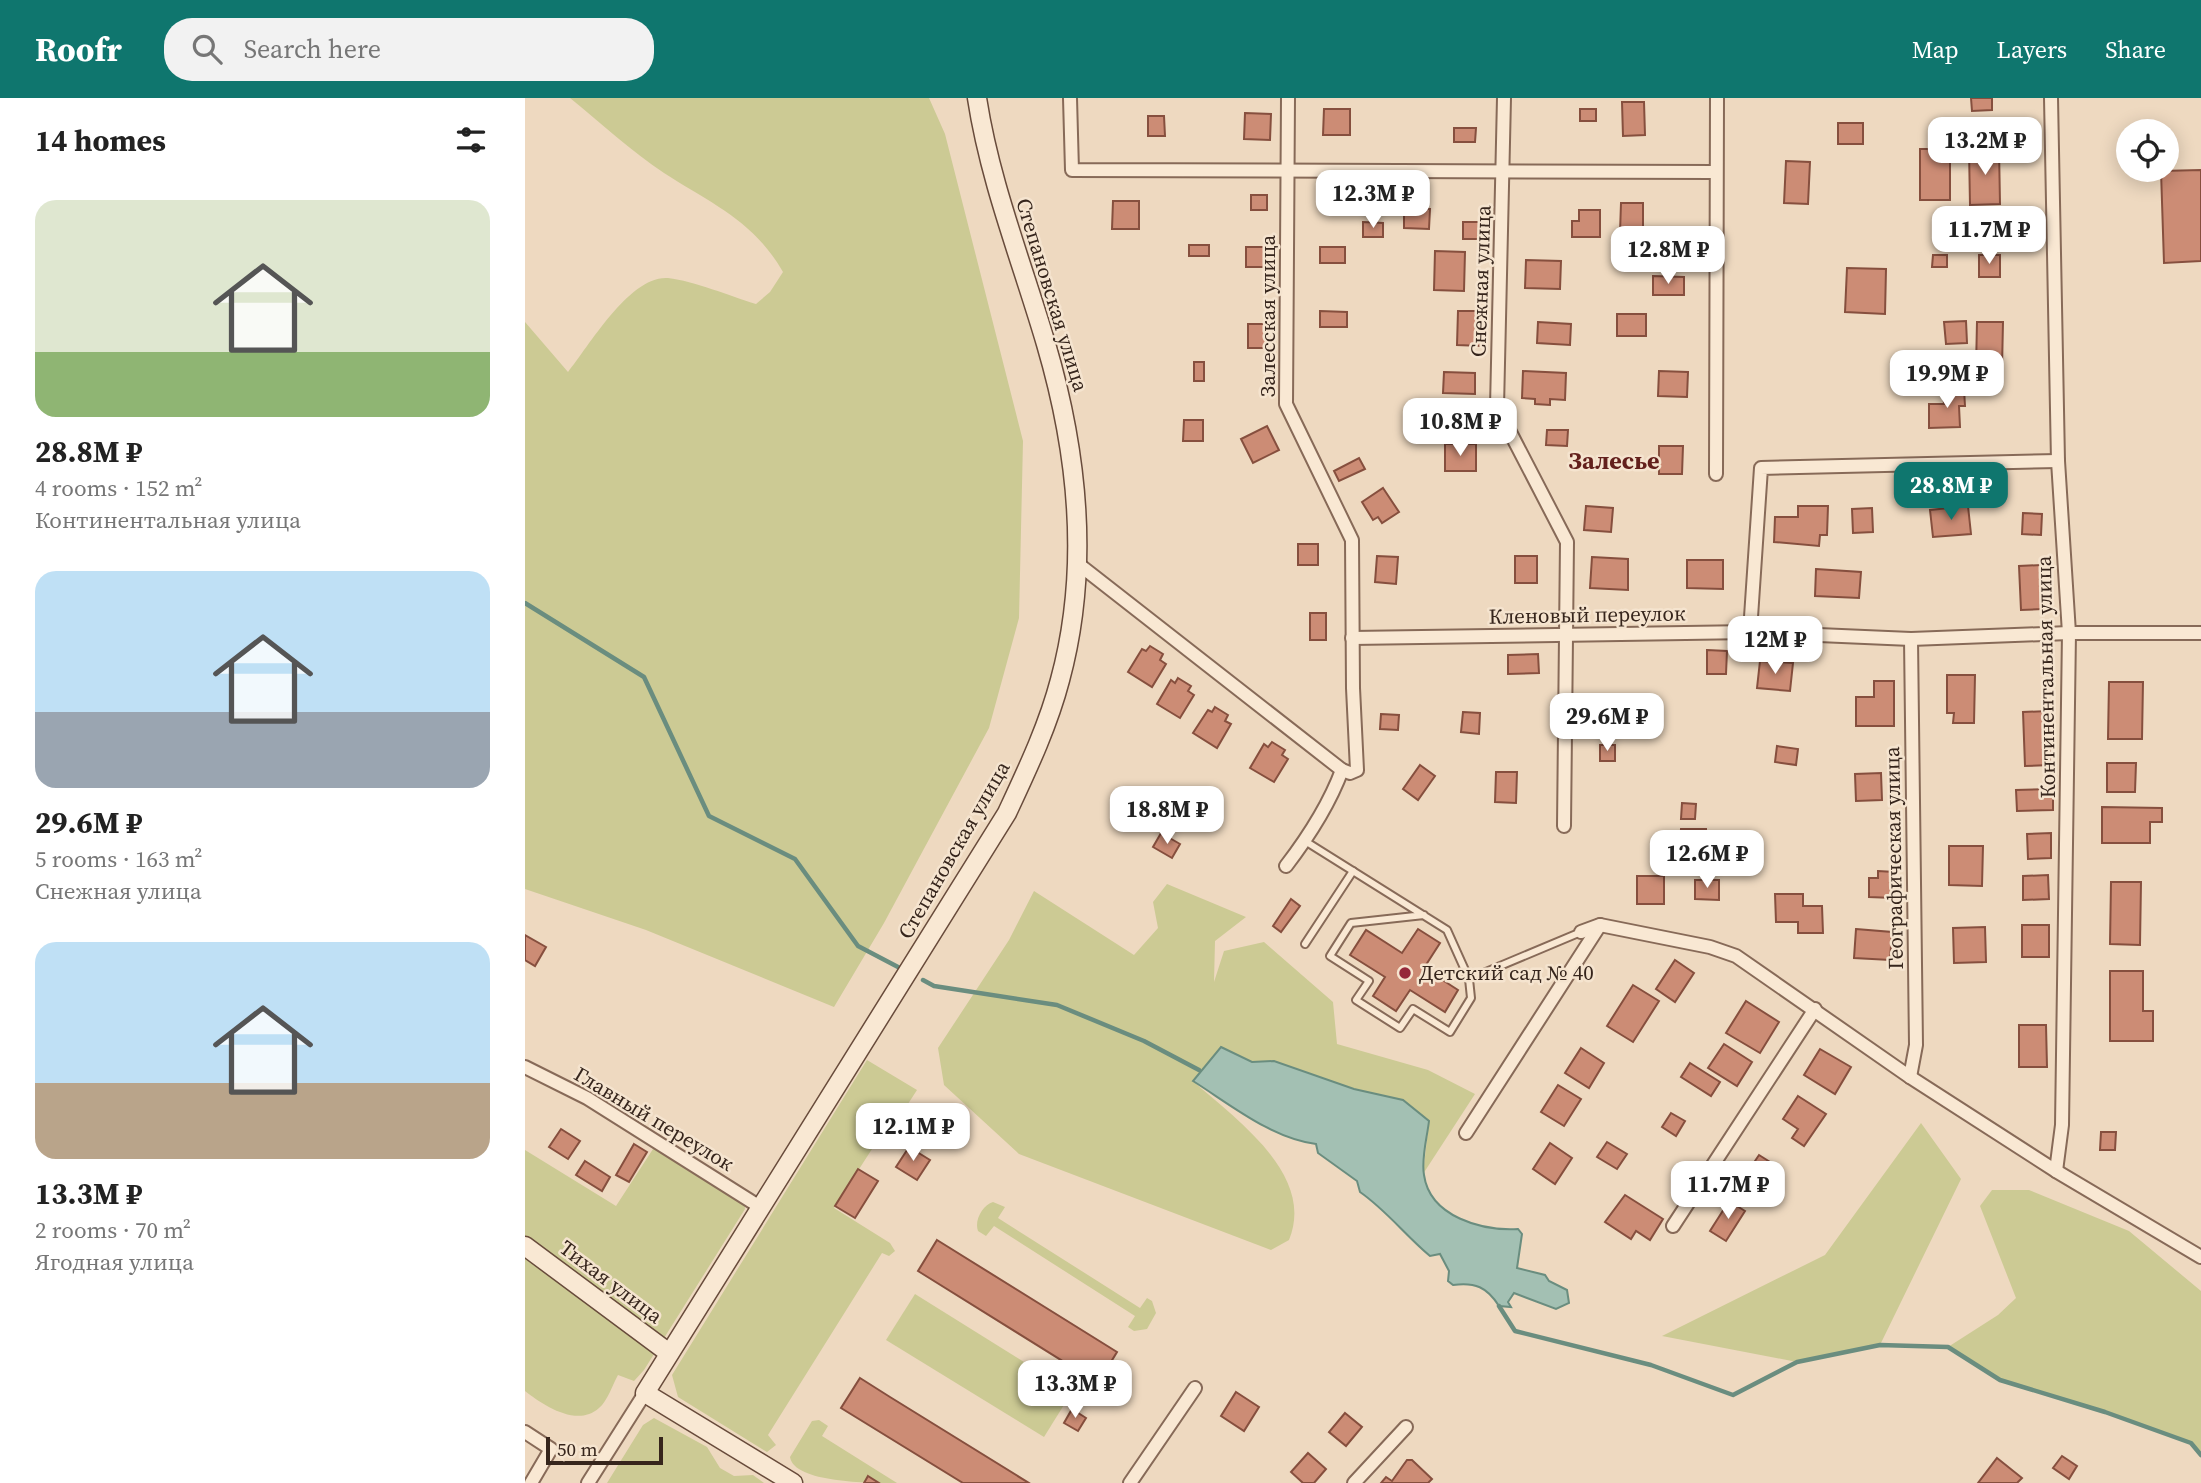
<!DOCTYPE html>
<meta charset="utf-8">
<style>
:root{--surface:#fff;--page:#f2f2f2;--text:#222;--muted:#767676;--accent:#0f766e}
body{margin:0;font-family:"Source Serif 4",serif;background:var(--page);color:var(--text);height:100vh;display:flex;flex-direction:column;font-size:26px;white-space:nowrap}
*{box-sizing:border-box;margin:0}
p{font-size:23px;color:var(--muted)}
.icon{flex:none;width:38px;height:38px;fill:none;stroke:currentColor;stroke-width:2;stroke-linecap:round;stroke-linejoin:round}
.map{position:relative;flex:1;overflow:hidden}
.drawer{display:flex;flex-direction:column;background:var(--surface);width:525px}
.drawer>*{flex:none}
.fabs{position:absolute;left:1591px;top:21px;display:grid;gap:14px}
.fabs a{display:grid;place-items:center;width:63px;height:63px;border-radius:50%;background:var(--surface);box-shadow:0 4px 18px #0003;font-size:35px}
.scale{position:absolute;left:21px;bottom:18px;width:117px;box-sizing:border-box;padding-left:7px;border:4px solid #36251c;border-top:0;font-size:19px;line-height:24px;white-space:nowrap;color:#36251c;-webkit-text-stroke:5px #f5e4cf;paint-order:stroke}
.price{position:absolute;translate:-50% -60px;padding:0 16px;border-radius:14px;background:#fff;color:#222;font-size:23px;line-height:46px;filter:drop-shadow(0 2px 4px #0008)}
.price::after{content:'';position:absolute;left:50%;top:42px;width:21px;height:16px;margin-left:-10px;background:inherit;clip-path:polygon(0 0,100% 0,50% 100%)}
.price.selected{background:var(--accent);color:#fff}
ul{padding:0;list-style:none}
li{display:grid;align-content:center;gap:14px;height:371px;padding:0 35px}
li span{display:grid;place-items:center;height:217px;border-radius:21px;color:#555}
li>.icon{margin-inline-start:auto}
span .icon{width:126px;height:126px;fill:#fffc;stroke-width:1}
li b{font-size:30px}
h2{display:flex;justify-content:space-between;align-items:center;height:84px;padding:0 35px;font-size:30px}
header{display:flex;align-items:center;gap:42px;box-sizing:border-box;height:98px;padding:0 35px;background:var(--accent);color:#fff}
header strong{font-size:33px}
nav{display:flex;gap:38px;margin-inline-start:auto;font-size:24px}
.search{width:490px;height:63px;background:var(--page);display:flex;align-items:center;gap:18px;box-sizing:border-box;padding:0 24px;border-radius:28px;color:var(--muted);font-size:26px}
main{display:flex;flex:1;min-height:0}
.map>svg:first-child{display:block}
.green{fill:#ccca94}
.water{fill:#a3c0b3;stroke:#6a8d7f;stroke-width:2}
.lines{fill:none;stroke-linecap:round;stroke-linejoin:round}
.stream{stroke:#6a8d7f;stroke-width:4.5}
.building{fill:#cc8c75;stroke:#864f3e;stroke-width:2}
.lane-casing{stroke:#876a58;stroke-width:10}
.street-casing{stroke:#876a58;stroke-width:16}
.secondary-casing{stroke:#684b3b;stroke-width:21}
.lane{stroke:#f9e8d3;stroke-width:6}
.street{stroke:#f9e8d3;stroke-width:12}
.secondary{stroke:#f9e8d3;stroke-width:18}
.poi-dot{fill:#96283a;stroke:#f5e4cf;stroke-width:2.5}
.labels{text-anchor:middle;stroke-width:5;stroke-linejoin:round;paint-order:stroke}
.street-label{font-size:21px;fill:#36251c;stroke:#f5e4cf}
.poi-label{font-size:21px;fill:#36251c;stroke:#f5e4cf;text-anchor:start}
.quarter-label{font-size:24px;font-weight:bold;fill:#63201c;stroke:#f5e4cf}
</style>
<header>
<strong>Roofr</strong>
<div class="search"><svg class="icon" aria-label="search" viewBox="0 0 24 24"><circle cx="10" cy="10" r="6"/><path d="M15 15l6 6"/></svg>Search here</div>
<nav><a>Map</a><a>Layers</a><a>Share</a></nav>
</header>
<main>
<section class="drawer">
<h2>14 homes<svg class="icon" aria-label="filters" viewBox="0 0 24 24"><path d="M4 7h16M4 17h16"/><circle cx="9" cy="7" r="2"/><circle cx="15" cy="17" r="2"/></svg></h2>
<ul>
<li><span style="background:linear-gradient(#dfe7d0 70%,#8fb573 0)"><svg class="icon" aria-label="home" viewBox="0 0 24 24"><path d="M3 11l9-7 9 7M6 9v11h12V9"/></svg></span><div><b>28.8M ₽</b><p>4 rooms · 152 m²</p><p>Континентальная улица</p></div></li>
<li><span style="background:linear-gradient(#bfe0f5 65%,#9aa5b1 0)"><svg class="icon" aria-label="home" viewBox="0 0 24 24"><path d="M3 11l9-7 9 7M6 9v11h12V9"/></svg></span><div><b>29.6M ₽</b><p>5 rooms · 163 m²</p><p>Снежная улица</p></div></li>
<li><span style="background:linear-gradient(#bfe0f5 65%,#b9a48a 0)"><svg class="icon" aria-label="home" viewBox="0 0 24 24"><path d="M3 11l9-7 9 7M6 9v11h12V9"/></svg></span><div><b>13.3M ₽</b><p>2 rooms · 70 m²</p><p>Ягодная улица</p></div></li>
</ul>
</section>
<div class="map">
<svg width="1676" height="1385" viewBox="0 0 1676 1385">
<rect width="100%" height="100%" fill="#eed9c0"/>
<g class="green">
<path d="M45,0H404L420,36L498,343L494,520L464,630L359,825L309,909L121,832L0,791V224L43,274C64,248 105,177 143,180C169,183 205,198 231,206L245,194L258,174C228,122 187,106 139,75C106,53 76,25 45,0Z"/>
<path d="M642,786L721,819L690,843L689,884L699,853L739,844L808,904L812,946L903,972L950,996L898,1076L904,1024L878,1002L829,991L749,963L727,964L668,983C710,1021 791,1076 764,1142L746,1152L494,1056L419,987L413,950L484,842L509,793L609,857L633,830L628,804Z"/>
<polygon points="342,962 392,992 381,1009 376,1006 309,1110 365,1145 370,1153 364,1158 357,1155 243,1337 251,1347 242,1354 153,1299 147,1277"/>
<polygon points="1396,1025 1436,1081 1355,1247 1272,1264 1137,1238 1300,1157"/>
<path d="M130,1048L219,1100L220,1111L119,1272L109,1283L93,1277C88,1286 82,1304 74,1310C52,1330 18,1307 0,1293V1052L91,1108Z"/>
<polygon points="1467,1092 1504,1092 1604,1133 1676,1193 1676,1357 1666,1345 1580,1314 1475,1282 1423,1249 1473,1217 1491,1200 1455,1108"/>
<path d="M468,1104L480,1109L473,1120L615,1210L622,1200L627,1203L631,1215L622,1231L609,1233L603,1229L610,1218L469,1128L461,1138L453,1133C449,1122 458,1107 468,1104Z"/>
<polygon points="390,1196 547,1294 519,1339 361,1242"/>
<polygon points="129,1320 182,1349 195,1370 209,1378 228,1377 239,1385 82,1385 118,1327"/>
<path d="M294,1322L303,1328L297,1338L372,1385C345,1385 269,1385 265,1359L287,1323Z"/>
</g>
<path class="water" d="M696,949L727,964L749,963L829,991L878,1002L904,1023C902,1040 896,1061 899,1077C905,1119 957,1133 993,1131L997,1136L992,1170L1020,1177L1024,1183L1042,1192L1044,1205L1031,1211L989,1195L983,1204L986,1209L974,1208C962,1189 950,1184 928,1187L923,1183L924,1173L915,1156L905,1158C880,1137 861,1112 835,1094L832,1083L793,1055L791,1046C746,1040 706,1007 668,983Z"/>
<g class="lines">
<g class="stream">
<polyline points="0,505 119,579 184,718 270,761 333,848 373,869"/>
<polyline points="398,882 409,888 532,907 619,943 674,972"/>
<polyline points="974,1208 990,1233 1126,1267 1208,1297 1272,1264 1355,1247 1423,1249 1475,1282 1580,1314 1666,1345 1676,1357"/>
</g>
</g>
<g class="building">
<polygon points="1446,0 1467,0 1467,12 1447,13"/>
<polygon points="1097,4 1119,4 1120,37 1098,38"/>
<polygon points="799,11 825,11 825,37 798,37"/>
<rect x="1055" y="11" width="16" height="12"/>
<polygon points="720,15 746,16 745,42 719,41"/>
<polygon points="623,18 639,18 640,38 623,38"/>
<rect x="1313" y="25" width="25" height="21"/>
<polygon points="929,30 951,30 950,44 929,44"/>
<polygon points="1474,50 1475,106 1445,107 1444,51"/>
<rect x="1395" y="51" width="30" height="51"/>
<polygon points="1261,63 1285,64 1283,106 1259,105"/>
<polygon points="1676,72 1676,163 1639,165 1636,73"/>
<rect x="726" y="97" width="16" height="15"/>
<polygon points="588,103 614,103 614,131 587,131"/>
<polygon points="1096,105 1118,105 1118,135 1095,135"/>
<polygon points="879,110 905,111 904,131 879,130"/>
<polygon points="1054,112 1075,112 1075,139 1047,139 1047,123 1054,123"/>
<polygon points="1453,121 1475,121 1474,142 1453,142"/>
<polygon points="838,124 858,125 858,139 838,139"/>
<polygon points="938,124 955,124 956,141 938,141"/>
<rect x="664" y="147" width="20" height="11"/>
<rect x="721" y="149" width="19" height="20"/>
<rect x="795" y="149" width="25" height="16"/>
<polygon points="910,153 940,154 939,193 909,192"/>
<polygon points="1408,157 1422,157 1422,169 1407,169"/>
<rect x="1454" y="157" width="21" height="22"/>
<polygon points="1001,162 1036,163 1035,191 1000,190"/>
<polygon points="1322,170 1361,171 1360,216 1320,214"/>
<polygon points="1128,178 1159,179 1159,197 1128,197"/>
<polygon points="795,213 822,214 822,229 795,229"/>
<polygon points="933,213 958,213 957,248 932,247"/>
<rect x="1092" y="216" width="29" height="22"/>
<polygon points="1441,223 1442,245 1421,246 1419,224"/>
<polygon points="1013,224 1046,226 1045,247 1012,245"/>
<polygon points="1452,224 1478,224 1477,270 1451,270"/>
<rect x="723" y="226" width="18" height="24"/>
<rect x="669" y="264" width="10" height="19"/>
<polygon points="998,273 1041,275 1040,302 1025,301 1025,307 1010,306 1010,301 997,300"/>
<polygon points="1134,273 1163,274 1162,299 1133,298"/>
<polygon points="919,274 950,275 950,296 918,295"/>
<polygon points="1418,291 1439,291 1440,308 1434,308 1435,329 1404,330 1404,306 1419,306"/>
<polygon points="659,322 678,322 678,343 658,343"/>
<polygon points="742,328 754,352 728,365 716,341"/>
<polygon points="1022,332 1043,332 1042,348 1021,347"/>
<rect x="920" y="346" width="31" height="27"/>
<polygon points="1134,348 1158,348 1157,376 1134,376"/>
<polygon points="834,360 840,371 814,383 809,373"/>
<polygon points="858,390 874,414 857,425 853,419 848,422 837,404"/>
<polygon points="1061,408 1088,410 1086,434 1059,432"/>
<polygon points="1273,408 1303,408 1302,437 1295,437 1294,448 1249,444 1250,419 1273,419"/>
<polygon points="1443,408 1446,436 1408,439 1405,412"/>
<polygon points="1347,410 1348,434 1328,435 1327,411"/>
<polygon points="1498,415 1517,416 1516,437 1497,436"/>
<rect x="773" y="446" width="20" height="21"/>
<polygon points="852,458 873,459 871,486 850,484"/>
<rect x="990" y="458" width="22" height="27"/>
<polygon points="1067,459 1103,461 1103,492 1065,490"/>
<polygon points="1162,462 1198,462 1198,491 1162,490"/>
<polygon points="1516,467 1517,511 1496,512 1494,468"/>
<polygon points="1291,471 1336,474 1334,500 1290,498"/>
<rect x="785" y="515" width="16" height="27"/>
<polygon points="625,548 638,556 635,562 641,566 627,589 603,574 617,551 621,553"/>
<polygon points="1182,552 1202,553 1201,576 1182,576"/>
<polygon points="1013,556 1014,575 983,576 983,557"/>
<polygon points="1235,563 1268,565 1265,593 1232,590"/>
<polygon points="1422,577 1450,577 1449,625 1428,625 1429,615 1422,615"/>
<polygon points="653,580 666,588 663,593 669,597 655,620 632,606 646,582 650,585"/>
<polygon points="1349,583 1369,583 1369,628 1331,628 1331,599 1349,599"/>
<polygon points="1584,584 1618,584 1617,641 1583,641"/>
<rect x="1108" y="603" width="17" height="23"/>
<polygon points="690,609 703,617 700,623 706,626 692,650 668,635 683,612 687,614"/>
<polygon points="1523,613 1525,667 1500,668 1498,614"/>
<polygon points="938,614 955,615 954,636 936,634"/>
<polygon points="856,616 874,617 873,632 855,631"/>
<polygon points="747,644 760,652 757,657 763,661 749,684 725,670 739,646 743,649"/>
<rect x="1075" y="647" width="15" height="16"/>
<polygon points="1252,648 1273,651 1271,667 1250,664"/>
<polygon points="1582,665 1611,665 1610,694 1582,694"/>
<polygon points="895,667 910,678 893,702 878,691"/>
<polygon points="971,674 992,674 991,705 970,704"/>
<polygon points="1356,675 1357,702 1331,703 1330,676"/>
<polygon points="1528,691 1528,712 1492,713 1491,692"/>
<polygon points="1157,705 1171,706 1170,721 1156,721"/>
<polygon points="1577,709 1637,710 1637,724 1625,724 1625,745 1577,745"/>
<polygon points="1156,731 1181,731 1181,745 1155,745"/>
<polygon points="636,735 655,746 647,760 628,749"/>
<polygon points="1526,735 1526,760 1503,761 1502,736"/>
<polygon points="1424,748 1458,748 1457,788 1424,787"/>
<polygon points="1353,773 1369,774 1368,800 1344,799 1344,780 1353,780"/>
<polygon points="1523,777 1524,801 1498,802 1498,778"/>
<rect x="1112" y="778" width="27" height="28"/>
<polygon points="1170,782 1194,782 1194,802 1170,801"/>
<polygon points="1586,784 1616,784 1615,847 1585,846"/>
<polygon points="1250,796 1278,796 1278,808 1297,808 1298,835 1273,835 1273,824 1251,824"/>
<polygon points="766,801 775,808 756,834 748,828"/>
<rect x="1497" y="827" width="27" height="32"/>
<polygon points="1460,829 1461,864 1429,865 1428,830"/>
<polygon points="893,831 915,845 899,870 933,892 920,914 885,892 871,913 848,898 860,879 825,857 841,832 877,855"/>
<polygon points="1331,831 1367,834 1365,862 1329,860"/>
<polygon points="0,837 21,849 10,868 0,862"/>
<polygon points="1150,862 1169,875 1150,904 1131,891"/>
<polygon points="1585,873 1618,873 1618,913 1628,913 1628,943 1585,943"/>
<polygon points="1108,887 1134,903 1108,944 1082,928"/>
<polygon points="1221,903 1254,924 1235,955 1201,935"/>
<polygon points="1494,927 1521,927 1522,969 1494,969"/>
<polygon points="1199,946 1227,964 1212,988 1183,970"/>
<polygon points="1056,950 1079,965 1064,990 1040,975"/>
<polygon points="1295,951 1326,969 1310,996 1279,977"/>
<polygon points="1165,965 1195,984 1186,998 1156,979"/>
<polygon points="1033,987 1056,1001 1039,1028 1016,1014"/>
<polygon points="1273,998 1301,1016 1279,1048 1267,1040 1273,1031 1258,1021"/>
<polygon points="1146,1015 1160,1023 1151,1038 1137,1029"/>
<polygon points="36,1031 55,1043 43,1061 24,1049"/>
<polygon points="1576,1034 1591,1034 1590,1052 1575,1052"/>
<polygon points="1082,1044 1102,1056 1092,1071 1072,1059"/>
<polygon points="1025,1045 1047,1060 1030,1086 1008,1071"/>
<polygon points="109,1046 122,1054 104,1084 91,1077"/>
<polygon points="384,1049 405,1062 392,1082 371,1069"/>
<polygon points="1234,1057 1253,1069 1240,1091 1220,1078"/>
<polygon points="60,1063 85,1079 77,1093 51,1077"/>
<polygon points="333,1071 353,1083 330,1120 310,1108"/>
<polygon points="1100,1097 1138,1121 1125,1142 1111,1133 1106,1141 1080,1124"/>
<polygon points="1204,1103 1220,1113 1201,1143 1185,1133"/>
<polygon points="412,1142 592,1254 573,1285 393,1173"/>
<polygon points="335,1280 365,1299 504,1385 438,1385 316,1310"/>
<polygon points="711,1294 734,1309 719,1333 696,1318"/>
<polygon points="547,1311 561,1320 553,1333 539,1325"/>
<polygon points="820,1315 837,1329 821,1348 804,1334"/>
<polygon points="783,1355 801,1371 789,1385 778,1385 766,1374"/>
<polygon points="1537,1358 1552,1368 1544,1381 1528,1370"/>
<polygon points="1472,1360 1497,1380 1492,1385 1453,1385"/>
<polygon points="882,1362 887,1362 907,1381 903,1385 856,1385 861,1379 867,1383"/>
<polygon points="343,1378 354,1385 339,1385"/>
</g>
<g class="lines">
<defs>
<g id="lane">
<polyline points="780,743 922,832 944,881 946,900 925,934 888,911 875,930 831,902 844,883 805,858 826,825 899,817"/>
<polyline points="780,846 828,773"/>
<polyline points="944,881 1056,834"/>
</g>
<g id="street">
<polyline points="545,0 547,72 1190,74"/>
<polyline points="763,0 761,306 827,442 828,590 832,672 825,675 817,672"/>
<polyline points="979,0 972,309 1042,444 1039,728"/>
<polyline points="1526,0 1533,363 1544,535 1537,1027 1531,1073"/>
<polyline points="1191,376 1192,0"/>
<path d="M552,465L817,672C804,707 784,738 761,768"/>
<polyline points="1225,534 1236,370 1533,363"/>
<polyline points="827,540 1225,534 1386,541 1544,535 1676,535"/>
<polyline points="1056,834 1075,827 1185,849 1211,858 1385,979 1531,1073 1676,1159"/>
<polyline points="0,969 62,1000 235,1109"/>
<polyline points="1385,979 1391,947 1386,541"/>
<polyline points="941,1035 1075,827"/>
<polyline points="1148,1128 1290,911"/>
<polyline points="0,1334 26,1351 6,1385"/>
<polyline points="63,1385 120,1295"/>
<polyline points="605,1385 670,1290"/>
<polyline points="829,1385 881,1329"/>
</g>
<g id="secondary">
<polyline points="0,1148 144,1255"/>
<path d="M268,1385L120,1295L482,715C502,672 523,628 535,582C565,471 553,355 521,246C497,164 465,85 452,0"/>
</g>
</defs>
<use href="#lane" class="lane-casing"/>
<use href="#street" class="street-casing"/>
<use href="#secondary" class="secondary-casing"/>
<use href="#lane" class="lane"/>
<use href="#street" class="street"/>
<use href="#secondary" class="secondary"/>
</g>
<circle class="poi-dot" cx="880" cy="875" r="7"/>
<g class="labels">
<g class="street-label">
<text transform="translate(956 183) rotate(-88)" y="7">Снежная улица</text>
<text transform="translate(527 197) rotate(73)" y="7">Степановская улица</text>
<text transform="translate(743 218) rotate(-90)" y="7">Залесская улица</text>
<text transform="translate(1062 517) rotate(-1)" y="7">Кленовый переулок</text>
<text transform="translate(1521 579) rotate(-91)" y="7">Континентальная улица</text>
<text transform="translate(429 752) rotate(-60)" y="7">Степановская улица</text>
<text transform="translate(1369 760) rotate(-91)" y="7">Географическая улица</text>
<text transform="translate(129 1021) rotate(31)" y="7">Главный переулок</text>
<text transform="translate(86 1184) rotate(37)" y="7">Тихая улица</text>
</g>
<g class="poi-label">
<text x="894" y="882">Детский сад № 40</text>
</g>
<g class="quarter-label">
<text x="1089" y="371">Залесье</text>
</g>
</g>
</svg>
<div class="fabs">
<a><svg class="icon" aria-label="locate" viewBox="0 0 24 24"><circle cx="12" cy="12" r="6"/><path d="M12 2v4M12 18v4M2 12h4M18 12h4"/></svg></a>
</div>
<div class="scale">50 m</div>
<b class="price" style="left:1460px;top:79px">13.2M ₽</b>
<b class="price" style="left:848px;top:132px">12.3M ₽</b>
<b class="price" style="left:1464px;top:168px">11.7M ₽</b>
<b class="price" style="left:1143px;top:188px">12.8M ₽</b>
<b class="price" style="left:1422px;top:312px">19.9M ₽</b>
<b class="price" style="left:935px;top:360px">10.8M ₽</b>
<b class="price selected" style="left:1426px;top:424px">28.8M ₽</b>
<b class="price" style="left:1250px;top:578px">12M ₽</b>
<b class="price" style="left:1082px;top:655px">29.6M ₽</b>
<b class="price" style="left:642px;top:748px">18.8M ₽</b>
<b class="price" style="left:1182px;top:792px">12.6M ₽</b>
<b class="price" style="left:388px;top:1065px">12.1M ₽</b>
<b class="price" style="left:1203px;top:1123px">11.7M ₽</b>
<b class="price" style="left:550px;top:1322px">13.3M ₽</b>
</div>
</main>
